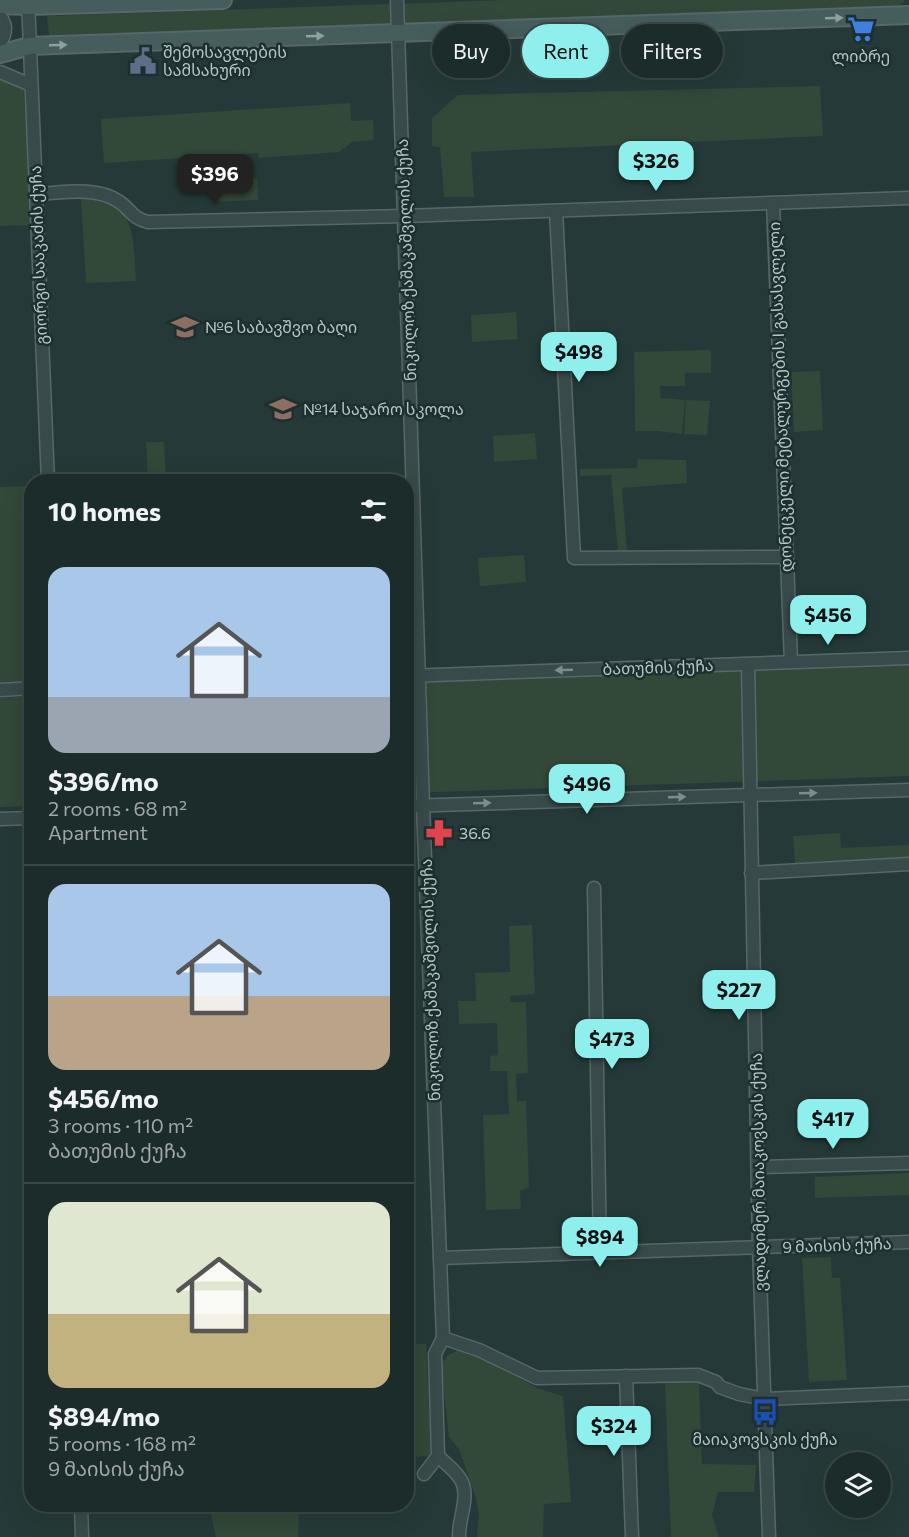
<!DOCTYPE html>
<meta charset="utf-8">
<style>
:root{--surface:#1c2c2a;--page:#253432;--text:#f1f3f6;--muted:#a0a7a8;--line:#3a4847;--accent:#8fefed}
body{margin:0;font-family:Commissioner,"Noto Sans Georgian",sans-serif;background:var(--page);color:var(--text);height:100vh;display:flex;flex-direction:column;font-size:22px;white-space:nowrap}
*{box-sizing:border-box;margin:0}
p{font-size:20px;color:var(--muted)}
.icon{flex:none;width:33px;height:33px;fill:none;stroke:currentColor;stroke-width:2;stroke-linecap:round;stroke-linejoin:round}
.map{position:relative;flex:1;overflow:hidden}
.panel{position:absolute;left:24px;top:474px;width:390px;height:1038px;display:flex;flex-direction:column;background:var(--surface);border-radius:24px;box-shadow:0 6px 24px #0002,0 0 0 2px var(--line)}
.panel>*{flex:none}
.hud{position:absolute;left:432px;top:24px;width:387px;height:54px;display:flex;gap:12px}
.tools{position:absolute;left:825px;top:1452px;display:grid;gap:12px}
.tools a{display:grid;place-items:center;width:66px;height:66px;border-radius:50%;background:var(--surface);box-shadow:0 6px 24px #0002,0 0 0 2px var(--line);font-size:30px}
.price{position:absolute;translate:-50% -51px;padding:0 14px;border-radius:12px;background:var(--accent);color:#111;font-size:20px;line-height:39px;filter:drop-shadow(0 2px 3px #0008)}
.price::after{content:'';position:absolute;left:50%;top:36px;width:18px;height:14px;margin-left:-9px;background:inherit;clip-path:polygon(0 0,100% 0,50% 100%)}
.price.selected{background:#222;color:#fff}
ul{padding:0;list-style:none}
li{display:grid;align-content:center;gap:12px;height:318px;padding:0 24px}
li+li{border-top:2px solid var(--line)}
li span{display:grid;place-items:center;height:186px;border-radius:18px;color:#555}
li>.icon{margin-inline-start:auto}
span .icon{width:108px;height:108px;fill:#fffc;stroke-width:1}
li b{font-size:26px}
h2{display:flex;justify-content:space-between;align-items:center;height:72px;padding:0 24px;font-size:26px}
.tag{padding:0 21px;border-radius:27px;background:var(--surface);box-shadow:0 6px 24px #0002,0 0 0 2px var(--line);font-size:21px;line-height:54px}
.tag.selected{background:var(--accent);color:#111}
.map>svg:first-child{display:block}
.green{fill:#324838}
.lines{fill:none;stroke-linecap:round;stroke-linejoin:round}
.street-casing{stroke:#566867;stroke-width:15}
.secondary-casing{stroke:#566867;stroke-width:20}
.street{stroke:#384a49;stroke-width:12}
.secondary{stroke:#465d5d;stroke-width:16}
.oneway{fill:#8ea1a1}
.oneway2{fill:#7c8e8d}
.labels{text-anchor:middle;stroke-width:5;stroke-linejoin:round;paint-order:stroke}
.poi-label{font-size:16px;fill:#b4c6c5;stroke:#1d2f2e;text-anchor:start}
.street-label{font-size:16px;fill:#b4c6c5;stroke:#1d2f2e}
</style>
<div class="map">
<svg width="909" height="1537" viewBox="0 0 909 1537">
<rect width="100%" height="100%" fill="#253a38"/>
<g class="green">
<polygon points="505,0 904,0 904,2 895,8 421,25 49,35 47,16"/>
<polygon points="0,80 23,80 32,225 0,226"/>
<polygon points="820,86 823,136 471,152 474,197 444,197 440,147 432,146 432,118 458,95"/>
<polygon points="350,103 351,121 373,120 374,140 352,142 339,152 259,158 258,153 104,163 101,119"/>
<polygon points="257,178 258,200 215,202 214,180"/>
<path d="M81,197C137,198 133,237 136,281L86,283Z"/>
<polygon points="516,312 518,339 472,342 471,315"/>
<polygon points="711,350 711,373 685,373 685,386 660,386 661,400 661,398 685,400 682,434 658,431 635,431 634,352"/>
<polygon points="820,371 823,430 794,432 791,372"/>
<polygon points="686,400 710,401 707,435 684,434"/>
<polygon points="535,433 537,459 494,462 493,436"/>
<polygon points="146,442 164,442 166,481 148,481"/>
<polygon points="638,459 686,460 687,483 622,488 627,552 618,553 611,475 580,476 580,469 637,468"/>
<polygon points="31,486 31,683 0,683 0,487"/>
<polygon points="524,555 526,582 480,586 478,558"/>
<polygon points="909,665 909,776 407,793 406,683"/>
<polygon points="31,696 31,806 0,807 0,698"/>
<polygon points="840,833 841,848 909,845 909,858 795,864 793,836"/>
<polygon points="532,925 535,994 510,996 510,1002 526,1002 528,1073 516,1074 517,1101 526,1101 529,1187 520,1191 521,1209 486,1210 483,1115 509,1114 507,1071 490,1071 490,1056 498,1055 497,1023 459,1024 458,1001 476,1001 475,973 510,972 509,926"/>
<polygon points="909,1173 909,1195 815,1198 815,1177"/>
<polygon points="831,1257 832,1278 840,1278 847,1380 809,1382 802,1258"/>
<polygon points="406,1344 426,1344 431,1456 407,1457"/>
<polygon points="461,1349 476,1354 537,1388 563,1396 571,1502 544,1504 543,1537 477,1537 479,1514 476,1498 459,1449 449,1437 441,1365 447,1356"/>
<polygon points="665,1381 699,1383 702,1464 756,1465 754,1492 718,1492 712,1515 719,1537 671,1537"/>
<polygon points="209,1505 299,1505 298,1537 216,1537"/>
</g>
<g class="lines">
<defs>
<g id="street">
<polyline points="28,0 48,482"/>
<polyline points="397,0 423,806 443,1338 435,1354 438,1456 424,1474"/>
<path d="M0,16C7,25 6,34 0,43"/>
<polyline points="0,72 31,85"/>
<path d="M36,194C62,193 95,186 118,201C131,209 131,218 148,222L404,216L909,198"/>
<polyline points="773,203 791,662"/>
<polyline points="556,211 574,558 786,557"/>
<polyline points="748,664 759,1247 769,1537"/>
<polyline points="406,676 909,658"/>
<polyline points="0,690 32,688"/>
<polyline points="406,806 909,790"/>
<polyline points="0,819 32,818"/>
<polyline points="751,873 909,864"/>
<polyline points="594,888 600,1253"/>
<polyline points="758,1167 909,1163"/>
<polyline points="440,1258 909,1242"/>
<polyline points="443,1338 479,1350 537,1378 698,1375 716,1382 720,1387 739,1394 765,1399 909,1393"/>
<polyline points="626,1376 632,1537"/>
<path d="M438,1456C445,1463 453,1469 459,1477C472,1494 458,1518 459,1537"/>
<polyline points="81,1504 82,1537"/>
</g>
<g id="secondary">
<polyline points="0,5 28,6 223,0"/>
<polyline points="0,54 29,46 909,15"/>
</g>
</defs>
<use href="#street" class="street-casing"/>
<use href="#secondary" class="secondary-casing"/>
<use href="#street" class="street"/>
<use href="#secondary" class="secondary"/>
</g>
<defs><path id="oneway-solid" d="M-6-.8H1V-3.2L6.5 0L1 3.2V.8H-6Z" transform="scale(1.5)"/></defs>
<g class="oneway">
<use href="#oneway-solid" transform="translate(834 18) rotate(-2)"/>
<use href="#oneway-solid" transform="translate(315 36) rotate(-2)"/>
<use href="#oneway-solid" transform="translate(58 45) rotate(-2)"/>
</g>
<g class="oneway2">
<use href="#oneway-solid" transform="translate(564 670) rotate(178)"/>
<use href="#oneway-solid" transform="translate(808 793) rotate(-2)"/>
<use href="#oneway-solid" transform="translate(677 797) rotate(-2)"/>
<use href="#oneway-solid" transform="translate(482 803) rotate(-2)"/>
</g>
<defs>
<symbol id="supermarket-bare" viewBox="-9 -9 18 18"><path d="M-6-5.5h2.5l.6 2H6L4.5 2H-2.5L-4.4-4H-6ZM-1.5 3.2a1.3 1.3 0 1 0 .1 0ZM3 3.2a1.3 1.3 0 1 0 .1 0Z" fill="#3f7fe0" stroke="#1d2f2e" stroke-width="2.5" paint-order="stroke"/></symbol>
<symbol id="civic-bare" viewBox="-9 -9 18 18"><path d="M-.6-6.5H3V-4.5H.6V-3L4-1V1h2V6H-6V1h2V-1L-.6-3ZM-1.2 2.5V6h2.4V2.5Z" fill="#5c6f8a" stroke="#1d2f2e" stroke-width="2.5" paint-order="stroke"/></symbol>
<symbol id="school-bare" viewBox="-9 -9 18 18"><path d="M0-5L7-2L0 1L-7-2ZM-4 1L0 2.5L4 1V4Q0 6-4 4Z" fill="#8d6e63" stroke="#1d2f2e" stroke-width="2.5" paint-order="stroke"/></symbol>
<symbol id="pharmacy-bare" viewBox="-9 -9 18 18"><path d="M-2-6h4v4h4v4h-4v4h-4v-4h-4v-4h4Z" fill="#e0444e" stroke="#1d2f2e" stroke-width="2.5" paint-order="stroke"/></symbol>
<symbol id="bus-bare" viewBox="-9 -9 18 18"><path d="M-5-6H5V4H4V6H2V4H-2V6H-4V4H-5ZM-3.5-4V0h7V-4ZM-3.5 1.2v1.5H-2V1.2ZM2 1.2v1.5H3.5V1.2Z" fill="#1a4fb4" stroke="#1d2f2e" stroke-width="2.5" paint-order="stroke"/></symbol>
</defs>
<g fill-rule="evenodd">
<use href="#supermarket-bare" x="842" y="10" width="38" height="38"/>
<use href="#civic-bare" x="124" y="42" width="38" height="38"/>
<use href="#school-bare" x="166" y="308" width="38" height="38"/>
<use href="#school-bare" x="264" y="390" width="38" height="38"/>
<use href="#pharmacy-bare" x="420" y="814" width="38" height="38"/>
<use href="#bus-bare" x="746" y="1393" width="38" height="38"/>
</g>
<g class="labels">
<g class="poi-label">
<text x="163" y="58">შემოსავლების<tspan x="163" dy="18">სამსახური</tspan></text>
<text x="861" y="62" text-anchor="middle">ლიბრე</text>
<text x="205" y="333">№6 საბავშვო ბაღი</text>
<text x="303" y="415">№14 საჯარო სკოლა</text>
<text x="459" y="839">36.6</text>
<text x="765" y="1445" text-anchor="middle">მაიაკოვსკის ქუჩა</text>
</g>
<g class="street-label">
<text transform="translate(38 255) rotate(-92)" y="6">გიორგი სააკაძის ქუჩა</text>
<text transform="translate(406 260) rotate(-92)" y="6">ნიკოლოზ ქაშაკაშვილის ქუჩა</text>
<text transform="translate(780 397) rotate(-92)" y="6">დონეცკელი მეტალურგების I გასასვლელი</text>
<text transform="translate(658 667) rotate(-2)" y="6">ბათუმის ქუჩა</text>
<text transform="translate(430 980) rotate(-92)" y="6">ნიკოლოზ ქაშაკაშვილის ქუჩა</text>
<text transform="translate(758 1172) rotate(-91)" y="6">ვლადიმერ მაიაკოვსკის ქუჩა</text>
<text transform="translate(837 1245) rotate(-2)" y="6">9 მაისის ქუჩა</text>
</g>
</g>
</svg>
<div class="tools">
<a><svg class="icon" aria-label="layers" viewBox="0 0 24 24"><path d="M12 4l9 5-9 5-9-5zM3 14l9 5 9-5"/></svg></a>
</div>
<b class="price" style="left:656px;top:192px">$326</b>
<b class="price selected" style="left:215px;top:205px">$396</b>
<b class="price" style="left:579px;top:383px">$498</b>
<b class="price" style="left:828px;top:646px">$456</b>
<b class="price" style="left:587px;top:815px">$496</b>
<b class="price" style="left:739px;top:1021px">$227</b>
<b class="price" style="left:612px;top:1070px">$473</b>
<b class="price" style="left:833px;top:1150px">$417</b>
<b class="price" style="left:600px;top:1268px">$894</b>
<b class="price" style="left:614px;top:1457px">$324</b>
<div class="hud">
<a class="tag">Buy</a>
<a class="tag selected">Rent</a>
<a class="tag">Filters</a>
</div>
<section class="panel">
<h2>10 homes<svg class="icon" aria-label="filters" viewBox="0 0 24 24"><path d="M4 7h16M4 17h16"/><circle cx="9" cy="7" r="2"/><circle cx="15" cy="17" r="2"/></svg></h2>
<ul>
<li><span style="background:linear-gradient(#a9c7e8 70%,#9aa5b1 0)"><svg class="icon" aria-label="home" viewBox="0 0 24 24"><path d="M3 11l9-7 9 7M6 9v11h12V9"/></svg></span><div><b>$396/mo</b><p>2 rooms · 68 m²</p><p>Apartment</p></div></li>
<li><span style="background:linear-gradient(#a9c7e8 60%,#b9a48a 0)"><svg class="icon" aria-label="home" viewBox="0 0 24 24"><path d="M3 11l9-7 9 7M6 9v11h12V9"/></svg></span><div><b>$456/mo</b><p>3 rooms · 110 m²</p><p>ბათუმის ქუჩა</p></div></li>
<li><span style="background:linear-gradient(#dfe7d0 60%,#c2b280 0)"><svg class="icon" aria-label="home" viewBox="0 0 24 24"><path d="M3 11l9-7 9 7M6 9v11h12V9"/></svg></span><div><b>$894/mo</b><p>5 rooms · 168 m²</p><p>9 მაისის ქუჩა</p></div></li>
</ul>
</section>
</div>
